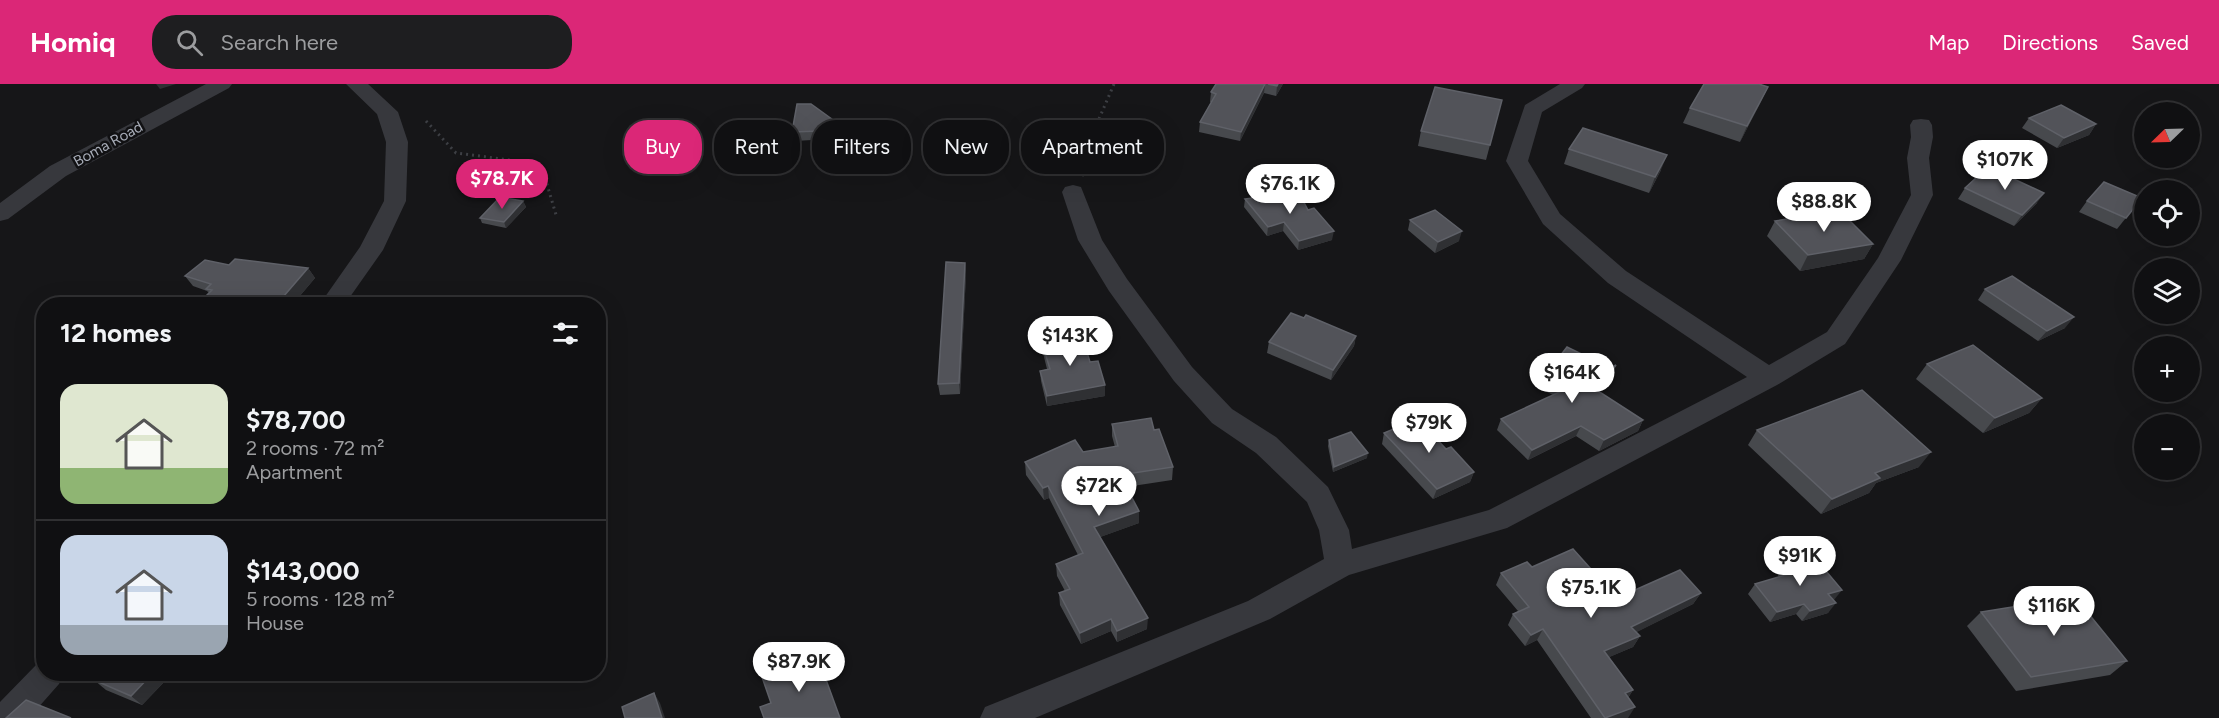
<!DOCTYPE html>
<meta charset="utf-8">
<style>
:root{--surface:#101012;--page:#1e1e20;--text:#f1f3f6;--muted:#9c9d9f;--line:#303032;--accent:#db2777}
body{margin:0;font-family:Figtree,sans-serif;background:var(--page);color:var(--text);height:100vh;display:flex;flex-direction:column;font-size:22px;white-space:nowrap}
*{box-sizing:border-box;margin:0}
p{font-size:20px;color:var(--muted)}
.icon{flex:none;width:33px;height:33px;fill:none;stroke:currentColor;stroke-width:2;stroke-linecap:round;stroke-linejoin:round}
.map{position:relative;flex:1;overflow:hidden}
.drawer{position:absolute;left:36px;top:213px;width:570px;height:384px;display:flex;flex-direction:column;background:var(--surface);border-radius:24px;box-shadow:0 6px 24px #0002,0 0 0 2px var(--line)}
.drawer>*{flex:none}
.banner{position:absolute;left:624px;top:36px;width:570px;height:54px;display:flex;gap:12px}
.needle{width:39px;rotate:247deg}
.controls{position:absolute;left:2134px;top:18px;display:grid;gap:12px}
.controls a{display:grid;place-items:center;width:66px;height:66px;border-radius:50%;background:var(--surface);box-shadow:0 6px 24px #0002,0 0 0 2px var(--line);font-size:30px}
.price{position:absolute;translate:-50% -51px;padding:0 14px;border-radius:21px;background:#fff;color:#222;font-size:20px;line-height:39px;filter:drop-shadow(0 2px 3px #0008)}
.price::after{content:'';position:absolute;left:50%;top:36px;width:18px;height:14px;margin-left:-9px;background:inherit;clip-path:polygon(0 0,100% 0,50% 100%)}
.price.selected{background:var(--accent);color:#fff}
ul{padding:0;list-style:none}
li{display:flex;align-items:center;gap:18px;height:150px;padding:0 24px}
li+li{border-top:2px solid var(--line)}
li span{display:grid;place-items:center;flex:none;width:168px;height:120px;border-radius:18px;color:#555}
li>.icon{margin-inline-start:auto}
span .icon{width:72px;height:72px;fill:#fffc;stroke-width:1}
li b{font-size:26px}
h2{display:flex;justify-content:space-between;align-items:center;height:72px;padding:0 24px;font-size:26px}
.tag{padding:0 21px;border-radius:24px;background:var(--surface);box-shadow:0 6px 24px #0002,0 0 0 2px var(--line);font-size:21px;line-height:54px}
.tag.selected{background:var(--accent);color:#fff}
header{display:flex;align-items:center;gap:36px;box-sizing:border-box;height:84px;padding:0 30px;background:var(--accent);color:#fff}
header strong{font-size:28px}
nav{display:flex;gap:33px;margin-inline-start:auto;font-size:21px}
.search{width:420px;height:54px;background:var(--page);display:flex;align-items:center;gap:15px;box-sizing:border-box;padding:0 21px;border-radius:24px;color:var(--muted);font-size:22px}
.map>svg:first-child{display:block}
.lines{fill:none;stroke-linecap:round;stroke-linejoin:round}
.path{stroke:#3d3f44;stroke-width:3;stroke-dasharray:2 4;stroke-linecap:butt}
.street{fill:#37383d;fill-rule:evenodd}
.wall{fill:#47494d}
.shaded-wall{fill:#2f3033}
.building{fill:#525359;stroke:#5f6168;stroke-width:1.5}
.labels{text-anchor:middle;stroke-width:5;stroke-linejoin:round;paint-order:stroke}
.street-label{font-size:15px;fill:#a8adb8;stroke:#111113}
</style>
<header>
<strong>Homiq</strong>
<div class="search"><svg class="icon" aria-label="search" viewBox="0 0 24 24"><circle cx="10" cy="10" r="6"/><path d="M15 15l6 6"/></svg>Search here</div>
<nav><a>Map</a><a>Directions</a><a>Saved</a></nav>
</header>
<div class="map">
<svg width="2219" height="634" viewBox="0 0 2219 634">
<rect width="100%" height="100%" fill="#161618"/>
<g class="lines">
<g class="path">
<polyline points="426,37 456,69 541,80 557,134"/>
<polyline points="1082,92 1104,56 1096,42 1114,0"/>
</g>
<g class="street">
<polygon points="206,0 232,0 229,4 66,92 8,135 0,137 0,119 50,82"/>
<polygon points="346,0 368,0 398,28 408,58 406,117 383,166 345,220 320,220 360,163 384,117 386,58 377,30"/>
<polygon points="1560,0 1585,0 1582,4 1542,28 1528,77 1560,130 1626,187 1769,281 1827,248 1878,174 1911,111 1907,74 1911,53 1910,41 1913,36 1921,35 1929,36 1932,41 1933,53 1929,74 1933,111 1901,176 1845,260 1777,301 1507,444 1349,491 1270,535 1035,634 980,634 985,623 1248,517 1324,475 1319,446 1307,418 1256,369 1212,339 1174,297 1109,207 1078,156 1062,108 1065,103 1073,101 1081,103 1102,156 1127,195 1192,283 1232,325 1276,353 1328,403 1349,446 1352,465 1489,426 1747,293 1608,199 1543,140 1506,77 1525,21"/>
<polygon points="44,577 44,590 64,590 59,600 29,634 0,634 0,618 37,580"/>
</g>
</g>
<g class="wall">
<polygon points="1216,0 1283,0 1276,12 1264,9 1240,57 1199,48 1200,38 1211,18 1210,18 1211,8"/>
<polygon points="1768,3 1740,58 1683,39 1690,24"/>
<polygon points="2029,34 2096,40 2089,51 2057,64 2022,44"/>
<polygon points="847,46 849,54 794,57 792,48"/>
<polygon points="1421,47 1490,61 1486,76 1418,62"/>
<polygon points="1569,65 1661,86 1649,109 1564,80"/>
<polygon points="1965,104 2037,119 2014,142 1958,115"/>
<polygon points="2142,114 2117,145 2079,128 2087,117"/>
<polygon points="1245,115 1308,126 1332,156 1298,166 1283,147 1267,152 1244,123"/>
<polygon points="523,117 526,123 506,144 482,139 480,134"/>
<polygon points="1410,136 1459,157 1435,169 1408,146"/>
<polygon points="1775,137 1873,160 1864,175 1800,187 1767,152"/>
<polygon points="965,179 966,190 960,310 940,311 938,300"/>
<polygon points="229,181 308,184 315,194 293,220 198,220 209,209 207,207 193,202 185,192"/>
<polygon points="1985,205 2065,244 2038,257 1978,216"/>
<polygon points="1356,252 1354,262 1331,296 1267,269 1269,258"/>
<polygon points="1042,259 1090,278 1105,301 1105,312 1047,322 1041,297 1040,287 1047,285 1043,269"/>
<polygon points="1927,280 2042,314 2029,329 1983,349 1916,295"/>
<polygon points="1616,281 1611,291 1599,308 1643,336 1638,347 1599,367 1576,352 1528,376 1497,346 1501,335 1553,311 1539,304 1543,294 1610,284"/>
<polygon points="1112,340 1154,346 1173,383 1172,396 1126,403 1139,439 1100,453 1147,545 1117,558 1111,547 1081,560 1060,521 1059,509 1065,507 1057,492 1056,480 1078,471 1049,414 1044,416 1026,391 1025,378 1115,363 1112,352"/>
<polygon points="1757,346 1919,383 1876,399 1869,409 1821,430 1748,361"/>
<polygon points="1384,349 1446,365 1474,388 1470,398 1433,415 1382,360"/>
<polygon points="1329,356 1367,374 1333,388 1328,362"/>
<polygon points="1785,480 1834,516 1828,529 1802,537 1796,530 1770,538 1748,510 1755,500 1779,493 1777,490"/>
<polygon points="1532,483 1617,514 1701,509 1693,520 1636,548 1640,552 1633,563 1609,573 1633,606 1628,614 1628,634 1591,634 1537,556 1525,562 1508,541 1513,530 1518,527 1496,501 1501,489"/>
<polygon points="1981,528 2127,577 2110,591 2016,607 1967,542"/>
<polygon points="167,595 142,621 106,606 94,596"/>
</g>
<g class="shaded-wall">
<polygon points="156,0 176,0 160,5"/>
<polygon points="1265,0 1264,9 1240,57 1241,48"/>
<polygon points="1278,0 1283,0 1276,12 1277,2"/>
<polygon points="1768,3 1761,18 1740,58 1747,42"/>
<polygon points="2096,40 2089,51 2057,64 2064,54"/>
<polygon points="1667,71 1661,86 1649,109 1655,93"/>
<polygon points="2044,109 2037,119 2014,142 2022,131"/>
<polygon points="523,117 526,123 506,144 504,138"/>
<polygon points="1284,138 1283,147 1267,152 1268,143"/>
<polygon points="1334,147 1332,156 1298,166 1299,157"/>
<polygon points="1462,147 1459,157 1435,169 1438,158"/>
<polygon points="1873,160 1864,175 1800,187 1808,171"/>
<polygon points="965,179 966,190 960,310 959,299"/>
<polygon points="308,184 315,194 293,220 277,220"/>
<polygon points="2074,233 2065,244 2038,257 2047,247"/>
<polygon points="1356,252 1354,262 1331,296 1333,286"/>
<polygon points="1616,281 1611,291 1593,318 1598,307"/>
<polygon points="1105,301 1105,312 1047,322 1047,312"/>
<polygon points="2042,314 2029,329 1983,349 1995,334"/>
<polygon points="1643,336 1638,347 1599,367 1604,356"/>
<polygon points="1581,342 1576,352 1528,376 1532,366"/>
<polygon points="1931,368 1919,383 1876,399 1869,409 1821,430 1832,415 1875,389"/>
<polygon points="1368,369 1367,374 1333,388 1334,383"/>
<polygon points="1474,388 1470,398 1433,415 1437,405"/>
<polygon points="1048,402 1049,414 1044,416 1043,404"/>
<polygon points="1139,427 1139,439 1095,455 1094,443"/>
<polygon points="1842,506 1834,516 1828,510"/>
<polygon points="1701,509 1693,520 1625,554 1631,543"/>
<polygon points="1836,519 1828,529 1802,537 1810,527"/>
<polygon points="1804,520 1796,530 1770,538 1777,528"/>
<polygon points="1148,534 1147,545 1117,558 1117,547"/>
<polygon points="1111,535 1111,547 1081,560 1080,549"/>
<polygon points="1543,545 1537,556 1525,562 1531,551"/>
<polygon points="1640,552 1633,563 1598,578 1604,567"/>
<polygon points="152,590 161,590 167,595 142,621 131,612"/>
<polygon points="1633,606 1626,617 1625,609"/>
<polygon points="654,609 660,619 665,634 662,634"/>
<polygon points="1635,623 1628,634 1605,634"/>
</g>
<g class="building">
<polygon points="1216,0 1265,0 1241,48 1200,38 1216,10 1211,8"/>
<polygon points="1268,0 1278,0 1277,2"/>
<polygon points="1704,0 1759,0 1768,3 1747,42 1690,24"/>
<polygon points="1435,3 1502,16 1490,61 1421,47"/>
<polygon points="797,20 811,20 847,46 792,48"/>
<polygon points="2061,21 2096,40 2064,54 2029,34"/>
<polygon points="1583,44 1667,71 1655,93 1569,65"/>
<polygon points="1988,83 2044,109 2022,131 1965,104"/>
<polygon points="2104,98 2142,114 2126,134 2087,117"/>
<polygon points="1298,107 1308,126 1314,124 1334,147 1299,157 1284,138 1268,143 1245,115"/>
<polygon points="500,113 523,117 504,138 480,134"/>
<polygon points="1435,126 1462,147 1438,158 1410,136"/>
<polygon points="1839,126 1873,160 1808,171 1775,137"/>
<polygon points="235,175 308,184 277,220 198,220 212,206 206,205 211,200 185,192 205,176 229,181"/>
<polygon points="946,178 965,179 959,299 938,300"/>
<polygon points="2012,192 2074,233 2047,247 1985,205"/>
<polygon points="1291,229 1304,234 1306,231 1356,252 1333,286 1269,258"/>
<polygon points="1082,252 1090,278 1098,277 1105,301 1047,312 1040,287 1050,285 1042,259"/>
<polygon points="1973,261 2042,314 1995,334 1927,280"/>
<polygon points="1567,263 1610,284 1616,281 1598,307 1643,336 1604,356 1581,342 1532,366 1501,335 1566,305 1543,294"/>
<polygon points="1862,306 1931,368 1875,389 1880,394 1832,415 1757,346"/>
<polygon points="1151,334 1154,346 1159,345 1173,383 1120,391 1139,427 1094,443 1148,534 1117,547 1111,535 1080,549 1059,509 1070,505 1056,480 1083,469 1048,402 1043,404 1025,378 1075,356 1083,368 1118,362 1112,340"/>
<polygon points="1418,335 1446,365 1451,363 1474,388 1437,405 1384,349"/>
<polygon points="1351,348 1368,369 1334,383 1329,356"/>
<polygon points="1573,465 1617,514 1680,486 1701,509 1631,543 1640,552 1604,567 1633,606 1625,609 1635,623 1605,634 1543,545 1531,551 1513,530 1529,523 1501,489 1527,478 1532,483"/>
<polygon points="1806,474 1814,483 1821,481 1842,506 1828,510 1836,519 1810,527 1804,520 1777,528 1755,500 1792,489 1785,480"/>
<polygon points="2075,513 2127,577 2031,593 1981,528"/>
<polygon points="817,571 840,634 764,634 760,623 771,619 762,593"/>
<polygon points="100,590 152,590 131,612 94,596"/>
<polygon points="654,609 662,634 625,634 622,623"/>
<polygon points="26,616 71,634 6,634"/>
</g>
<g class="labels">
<g class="street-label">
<text transform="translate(108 60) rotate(-29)" y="5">Boma Road</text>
</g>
</g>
</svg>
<div class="controls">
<a><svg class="needle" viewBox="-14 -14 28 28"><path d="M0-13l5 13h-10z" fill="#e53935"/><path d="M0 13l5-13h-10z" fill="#9c9d9f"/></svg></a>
<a><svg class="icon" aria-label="locate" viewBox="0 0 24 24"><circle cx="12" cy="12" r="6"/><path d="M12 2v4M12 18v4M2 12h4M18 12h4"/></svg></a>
<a><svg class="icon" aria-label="layers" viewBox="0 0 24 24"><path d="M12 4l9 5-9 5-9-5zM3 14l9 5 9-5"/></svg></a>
<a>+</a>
<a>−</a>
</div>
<b class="price" style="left:2005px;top:107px">$107K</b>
<b class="price selected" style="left:502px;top:126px">$78.7K</b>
<b class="price" style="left:1290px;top:131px">$76.1K</b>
<b class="price" style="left:1824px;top:149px">$88.8K</b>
<b class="price" style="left:1070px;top:283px">$143K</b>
<b class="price" style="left:1572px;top:320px">$164K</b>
<b class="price" style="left:1429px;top:370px">$79K</b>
<b class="price" style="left:1099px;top:433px">$72K</b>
<b class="price" style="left:1800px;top:503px">$91K</b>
<b class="price" style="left:1591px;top:535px">$75.1K</b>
<b class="price" style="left:2054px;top:553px">$116K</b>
<b class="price" style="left:799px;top:609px">$87.9K</b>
<div class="banner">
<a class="tag selected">Buy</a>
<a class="tag">Rent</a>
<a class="tag">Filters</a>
<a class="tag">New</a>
<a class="tag">Apartment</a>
</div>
<section class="drawer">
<h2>12 homes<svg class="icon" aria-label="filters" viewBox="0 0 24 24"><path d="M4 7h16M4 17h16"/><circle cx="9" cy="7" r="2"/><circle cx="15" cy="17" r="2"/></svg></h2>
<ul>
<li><span style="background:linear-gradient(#dfe7d0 70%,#8fb573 0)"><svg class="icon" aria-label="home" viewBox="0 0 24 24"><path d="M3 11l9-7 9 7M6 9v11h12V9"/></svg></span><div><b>$78,700</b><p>2 rooms · 72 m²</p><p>Apartment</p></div></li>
<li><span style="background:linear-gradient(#c9d6e8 75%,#9aa5b1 0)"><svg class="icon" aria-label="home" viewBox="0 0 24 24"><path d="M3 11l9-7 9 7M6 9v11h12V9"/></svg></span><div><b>$143,000</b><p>5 rooms · 128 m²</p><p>House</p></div></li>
</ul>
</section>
</div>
